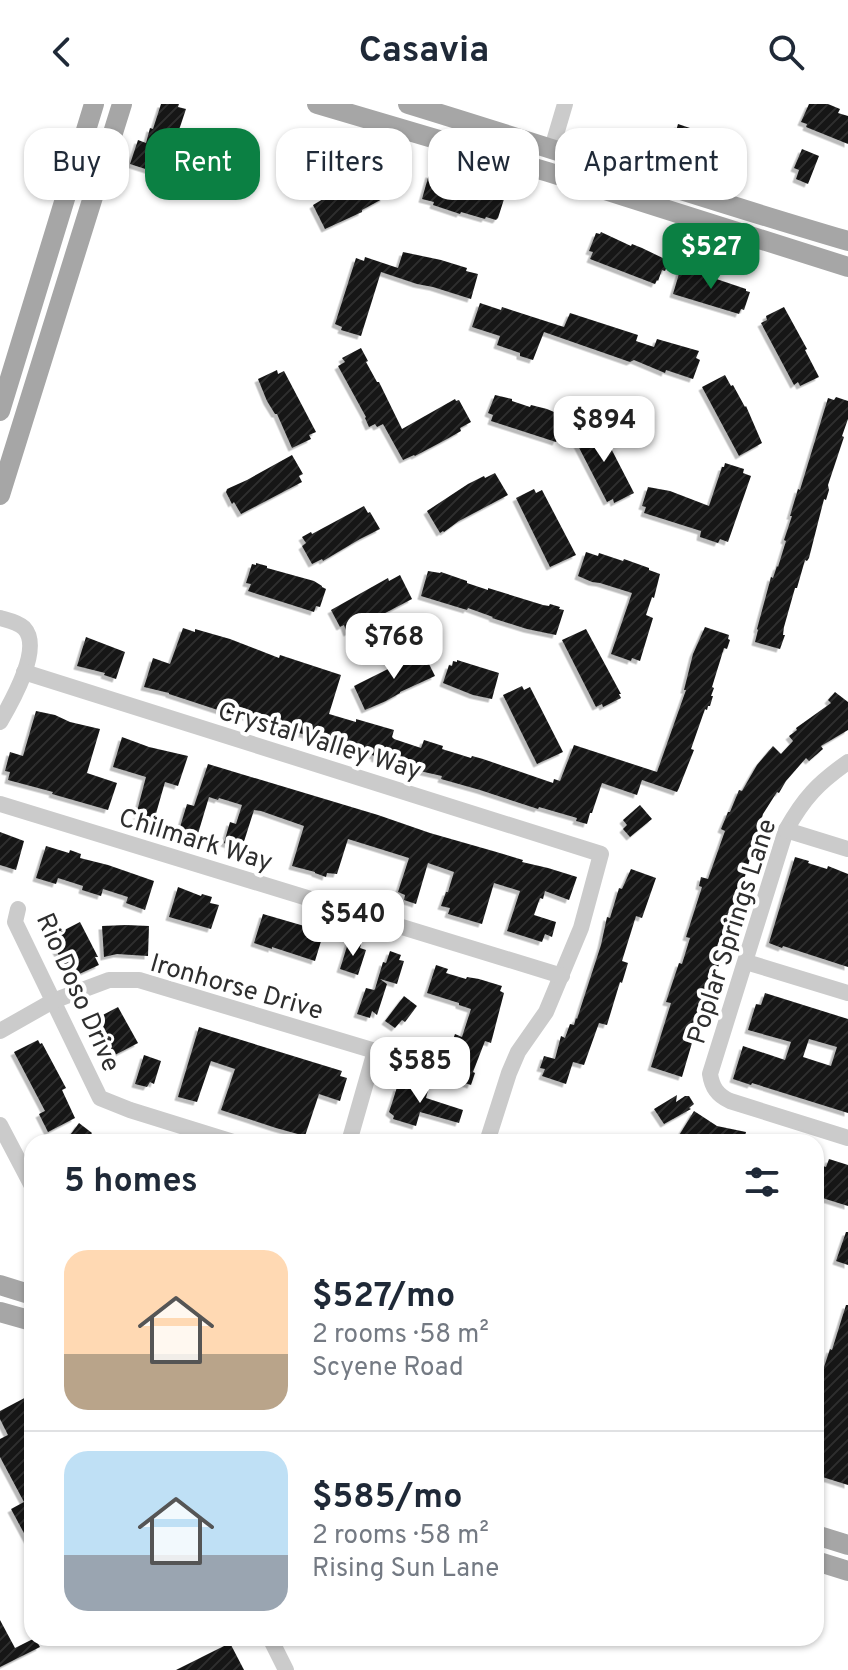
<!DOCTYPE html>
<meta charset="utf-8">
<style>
:root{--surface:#fff;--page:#f2f2f3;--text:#1f2937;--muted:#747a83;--line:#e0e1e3;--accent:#0b8043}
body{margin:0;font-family:Overpass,sans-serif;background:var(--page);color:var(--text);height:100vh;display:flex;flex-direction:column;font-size:30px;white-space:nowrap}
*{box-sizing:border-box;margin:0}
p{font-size:26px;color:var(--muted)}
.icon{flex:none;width:44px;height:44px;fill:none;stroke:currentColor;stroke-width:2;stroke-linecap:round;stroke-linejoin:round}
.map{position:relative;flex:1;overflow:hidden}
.side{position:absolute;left:24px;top:1030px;width:800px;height:512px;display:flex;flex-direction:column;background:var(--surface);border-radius:24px;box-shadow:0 2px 6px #0004}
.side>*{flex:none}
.banner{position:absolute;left:24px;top:24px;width:800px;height:72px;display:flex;gap:16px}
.price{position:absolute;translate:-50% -68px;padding:0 18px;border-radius:16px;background:#fff;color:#222;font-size:26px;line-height:52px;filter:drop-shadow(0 2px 4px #0008)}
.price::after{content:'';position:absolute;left:50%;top:48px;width:24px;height:18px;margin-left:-12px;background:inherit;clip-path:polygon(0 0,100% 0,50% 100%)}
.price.selected{background:var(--accent);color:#fff}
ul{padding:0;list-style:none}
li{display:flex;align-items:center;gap:24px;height:200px;padding:0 40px}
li+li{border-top:2px solid var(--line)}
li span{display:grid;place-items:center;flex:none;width:224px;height:160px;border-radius:24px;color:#555}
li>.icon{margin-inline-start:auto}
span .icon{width:96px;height:96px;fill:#fffc;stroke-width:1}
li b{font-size:34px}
h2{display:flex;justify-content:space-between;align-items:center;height:96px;padding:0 40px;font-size:34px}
.chip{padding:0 28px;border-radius:24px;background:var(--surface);box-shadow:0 2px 6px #0004;font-size:28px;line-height:72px}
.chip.selected{background:var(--accent);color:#fff}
header{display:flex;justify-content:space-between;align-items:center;height:104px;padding:0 40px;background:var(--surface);font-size:36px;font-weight:700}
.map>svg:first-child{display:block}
.building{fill:url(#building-hatch);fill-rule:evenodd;filter:url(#shadow)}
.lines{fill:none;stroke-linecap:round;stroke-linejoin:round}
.minor{stroke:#cbcbcb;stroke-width:16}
.major{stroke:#a6a6a6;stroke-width:20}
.labels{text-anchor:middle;stroke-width:8;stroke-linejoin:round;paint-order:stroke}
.street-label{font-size:26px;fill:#2e2e2e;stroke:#fff}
</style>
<header><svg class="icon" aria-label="back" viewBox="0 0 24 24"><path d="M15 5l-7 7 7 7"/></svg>Casavia<svg class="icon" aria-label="search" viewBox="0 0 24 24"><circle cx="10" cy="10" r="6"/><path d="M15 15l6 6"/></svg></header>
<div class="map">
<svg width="848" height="1566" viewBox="0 0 848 1566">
<defs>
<pattern id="building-hatch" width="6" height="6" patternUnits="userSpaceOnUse" patternTransform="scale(2)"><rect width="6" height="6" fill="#151515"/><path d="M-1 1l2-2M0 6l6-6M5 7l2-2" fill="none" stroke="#2f2f2f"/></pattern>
<filter id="shadow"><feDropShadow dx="-3.5" dy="3.5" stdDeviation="0" flood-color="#0004"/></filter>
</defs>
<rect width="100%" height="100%" fill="#fff"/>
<g class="building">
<polygon points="161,0 179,0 178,3 186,5 164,71 130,60 138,36 146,39 150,24 153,25"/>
<polygon points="809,0 828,0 840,5 838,9 848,12 848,40 806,23 807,20 801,18"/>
<polygon points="678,20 711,31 706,45 694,41 692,45 679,41 681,36 674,34"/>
<polygon points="303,36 319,41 314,55 298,50"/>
<polygon points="802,45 819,52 808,80 796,75 799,66 794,64"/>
<polygon points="376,64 377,66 381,64 393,86 383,92 384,94 362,106 362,108 325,125 313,101 345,82 344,81"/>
<polygon points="429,70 505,92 498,114 496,116 486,113 485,115 461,108 460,110 433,101 434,98 422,95"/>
<polygon points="601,128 631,142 632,140 642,144 669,157 665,167 662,166 658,177 657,176 655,180 590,155 593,148 589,147 596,129 600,130"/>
<polygon points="403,148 441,156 467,164 466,167 478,170 471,195 433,183 417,180 381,168 361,232 341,226 342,223 335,220 356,154 364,157 365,153 398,164"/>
<polygon points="681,163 746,185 746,187 750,188 744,206 741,205 739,210 673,190"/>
<polygon points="480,199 501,206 502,203 564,223 570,209 638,231 636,237 654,243 657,235 699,247 696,254 700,256 693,275 666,266 665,269 634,256 630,258 544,228 533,256 520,252 520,249 497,241 500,232 472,223"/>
<polygon points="784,203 807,245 805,246 819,273 800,282 798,278 794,281 761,219 767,216 766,212"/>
<polygon points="361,244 368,257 366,258 377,278 379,278 402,325 455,295 456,297 459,296 471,318 460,324 461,327 447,335 415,352 414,351 403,356 383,320 377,323 375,320 369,323 365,314 366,313 338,262 345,258 342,254"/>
<polygon points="277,266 278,270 284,267 316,328 309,331 311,335 292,344 277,310 275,310 267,297 258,275"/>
<polygon points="725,271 731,282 733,281 745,303 746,302 762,339 739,352 702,283"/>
<polygon points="495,291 512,295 512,297 530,303 531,301 547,305 568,314 561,334 558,333 556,338 491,317 493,311 488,309"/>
<polygon points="836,293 848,297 848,315 842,332 844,333 828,381 829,386 826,396 824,395 809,454 807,457 805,456 797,484 795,484 784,523 783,531 785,531 780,545 755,538 758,526 757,525 771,473 773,474 777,462 778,463 786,437 784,436 792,412 790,412 798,385 800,386 828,294 834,296"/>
<polygon points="597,321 598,324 600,323 634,389 614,399 613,395 607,398 573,332"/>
<polygon points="292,351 303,370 299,372 302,378 241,410 234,398 232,400 226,388 227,385 247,376"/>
<polygon points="725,359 744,365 743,369 751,372 728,438 720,435 718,439 700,433 701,427 644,409 646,403 642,402 648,383 670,387 709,402 722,363 724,363"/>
<polygon points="495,369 508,391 459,417 444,428 443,427 440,429 427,407 468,380 484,372 485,374"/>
<polygon points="534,385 536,389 542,386 576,451 550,463 516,394"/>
<polygon points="364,402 368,409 370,408 380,425 360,435 323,457 322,455 312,460 302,442 306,439 302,433 311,428 312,430"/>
<polygon points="586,448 598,452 599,449 623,457 624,455 649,464 649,466 660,470 654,494 652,493 646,511 653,514 640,557 632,554 631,557 611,550 632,489 600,479 592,478 578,472"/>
<polygon points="256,459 267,462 267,464 314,477 322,482 322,483 326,485 320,503 316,502 314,508 248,487 251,480 246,479 252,460 256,461"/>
<polygon points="428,467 440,469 441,468 467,477 467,479 488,486 488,484 543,501 549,502 550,500 560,503 559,505 564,506 556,531 527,525 492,514 493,513 468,504 467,506 421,492"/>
<polygon points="400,471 412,495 347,529 344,521 340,523 331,506 388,474 389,477"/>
<polygon points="705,523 729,531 728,535 730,536 727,545 724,544 712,583 714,584 711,592 713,592 710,602 708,602 707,606 705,605 691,645 694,646 679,684 677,688 642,676 637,691 602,679 592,709 590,709 587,720 576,717 577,714 539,703 538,705 480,686 441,675 442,672 402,663 374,654 375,652 306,633 307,631 269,622 258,618 259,616 224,608 169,590 169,589 144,583 153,554 170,560 183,524 195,528 195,525 230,535 279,554 280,551 341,571 329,610 356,618 356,615 394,626 392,633 394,635 421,644 424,636 443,642 442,645 471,654 472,652 483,655 553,679 554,675 560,677 574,641 657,668 686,586 684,586 693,550"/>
<polygon points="586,525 621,590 619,590 621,594 603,603 602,600 596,603 562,536"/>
<polygon points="86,533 125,548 116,575 104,571 105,569 77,562"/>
<polygon points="420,549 423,554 425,552 435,572 400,588 400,589 386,597 365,606 354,582"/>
<polygon points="457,556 499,569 492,595 473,591 443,579 449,561 452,562 453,557 457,558"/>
<polygon points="522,582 524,586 530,583 563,648 537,660 503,591"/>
<polygon points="835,588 848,598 848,626 821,642 823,645 809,657 806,654 786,677 779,689 777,688 763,710 739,793 737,793 719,854 721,854 717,867 715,867 702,908 701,908 682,973 651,963 671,899 666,898 679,859 682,860 690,834 686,833 702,783 699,782 701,773 708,775 725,727 721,725 728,708 730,708 739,686 742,687 757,661 773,642 781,650 793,637 789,632 797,626 796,624 831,599 828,596"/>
<polygon points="36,607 55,611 70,618 100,625 87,669 117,679 108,706 52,690 53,688 8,676 10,668 5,667 10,648 23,652"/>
<polygon points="122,633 149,643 188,652 178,682 165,678 153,720 140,717 141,714 136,711 146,673 113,663"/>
<polygon points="208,660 378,711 430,729 493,747 523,756 522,758 548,764 577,773 569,796 545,787 543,795 540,794 534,811 556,818 552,833 545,830 542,838 507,827 520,787 494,779 482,820 448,810 450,804 441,802 446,788 448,788 454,768 428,759 416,800 404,796 405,791 398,788 409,754 348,735 337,770 327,769 326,773 315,769 315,768 292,762 304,722 261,707 254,706 241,747 228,744 229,741 224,739 230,718 236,720 242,701 219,694 218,696 209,693 197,733 185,729 184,725 180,723 187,700 194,702"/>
<polygon points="640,701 652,715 630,733 623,725 627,721 623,716"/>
<polygon points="0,728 24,737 16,766 0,761"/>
<polygon points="46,742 69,749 70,746 81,750 80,754 108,761 154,777 145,806 126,799 128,793 103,785 101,792 82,786 83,782 58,774 56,780 36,774"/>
<polygon points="795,753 809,757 808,759 827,765 828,762 848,770 848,863 783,842 782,844 769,839"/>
<polygon points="631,765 656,774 642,814 636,812 622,857 628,859 622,879 620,878 607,921 599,919 584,961 573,958 566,980 542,972 545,965 540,964 544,952 555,955 561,932 565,934 570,920 574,921 576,914 577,915 601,841 607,813 610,814 619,784 622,785"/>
<polygon points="178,783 201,792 202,790 212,793 210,799 219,801 211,825 169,813"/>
<polygon points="263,810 318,826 316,832 322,834 315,857 272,843 272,845 254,839"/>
<polygon points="80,818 98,853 95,853 99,861 77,871 74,864 68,867 49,834"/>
<polygon points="126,821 149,822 148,852 117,850 104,853 102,822"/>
<polygon points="349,836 361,840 360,844 366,846 358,871 340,865"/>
<polygon points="390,847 401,851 399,856 404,857 397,880 380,875 387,880 377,911 372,907 370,914 357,910 366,884 374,886 375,885 383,858 386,859"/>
<polygon points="436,861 448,865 446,869 466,875 467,873 479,875 502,882 500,887 504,889 491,939 485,937 473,968 475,969 471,981 440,971 455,930 462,933 471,905 459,901 459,899 427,889"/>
<path d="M765,889L848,915V1009L752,979L751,981L733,975L743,942L785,956L791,938L748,926L756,900L761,901ZM809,935L837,943L831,962L803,953Z"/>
<polygon points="404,892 417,902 405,918 402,916 395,924 385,917"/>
<polygon points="118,903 138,939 113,952 96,923 100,919 97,914"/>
<polygon points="199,923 342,967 340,972 347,974 340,997 319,990 305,1032 276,1024 221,1006 235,965 211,957 197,998 178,993"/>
<polygon points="38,936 40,940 42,939 66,984 62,986 75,1014 48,1028 39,1010 45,1007 14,948"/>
<polygon points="144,951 161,957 154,980 150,978 147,983 135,980"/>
<polygon points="406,976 429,983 426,994 463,1006 459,1019 420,1008 416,1022 393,1015 394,1012 389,1008 393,996 397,983 403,985"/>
<polygon points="677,991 676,998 685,992 689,992 694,1000 689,1004 691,1005 664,1020 654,1005"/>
<polygon points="694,1007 717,1022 746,1028 744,1038 675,1038"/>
<polygon points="79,1019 92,1029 85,1038 65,1038"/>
<polygon points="829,1055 848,1061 848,1102 816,1092 816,1060 826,1063"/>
<polygon points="846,1128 848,1128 848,1161 836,1157"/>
<polygon points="846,1201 848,1201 848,1381 816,1371 816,1280 818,1274 820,1275 830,1245 832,1246"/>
<polygon points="32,1290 32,1444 11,1405 24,1398 0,1353 0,1335 8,1331 0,1315 0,1307"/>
<polygon points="0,1516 15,1544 35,1534 40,1543 0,1563"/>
<polygon points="230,1539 244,1566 176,1566"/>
</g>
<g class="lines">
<g class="minor">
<polyline points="552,44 565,0"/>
<path d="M0,514C7,516 18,518 24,524C43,544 11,599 0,618"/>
<polyline points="24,568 601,750 581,824 546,908 518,948 509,969 487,1038"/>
<path d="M848,658C818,679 804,694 786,726L710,970C712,983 717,991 730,997L848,1034"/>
<polyline points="0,700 562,872"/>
<polyline points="786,726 848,745"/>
<polyline points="18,805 15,818 100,994 130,1006 233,1038"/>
<polyline points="746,858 848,889"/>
<polyline points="0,927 53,897 109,876 139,876 375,947 349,1038"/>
<polyline points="0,1021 32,1082"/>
<polyline points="270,1534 286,1566"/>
</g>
<g class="major">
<polyline points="317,0 548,68 848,163"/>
<path d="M408,0C555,45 701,94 848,137"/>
<polyline points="0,307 94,0"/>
<polyline points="0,391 122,0"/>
<polyline points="0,1181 32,1191"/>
<polyline points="0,1208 32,1217"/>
<polyline points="816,1431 848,1441"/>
<polyline points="816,1457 848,1467"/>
</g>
</g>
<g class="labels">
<g class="street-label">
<text transform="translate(320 636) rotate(17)" y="9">Crystal Valley Way</text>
<text transform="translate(196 735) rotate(17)" y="9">Chilmark Way</text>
<text transform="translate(731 827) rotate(-72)" y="9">Poplar Springs Lane</text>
<text transform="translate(237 882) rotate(16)" y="9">Ironhorse Drive</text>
<text transform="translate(79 888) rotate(66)" y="9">Rio Doso Drive</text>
</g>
</g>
</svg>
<b class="price selected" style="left:711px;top:187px">$527</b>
<b class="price" style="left:604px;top:360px">$894</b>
<b class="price" style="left:394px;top:577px">$768</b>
<b class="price" style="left:353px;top:854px">$540</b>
<b class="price" style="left:420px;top:1001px">$585</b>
<div class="banner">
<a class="chip">Buy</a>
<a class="chip selected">Rent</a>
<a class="chip">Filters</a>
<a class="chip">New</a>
<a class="chip">Apartment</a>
</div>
<section class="side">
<h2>5 homes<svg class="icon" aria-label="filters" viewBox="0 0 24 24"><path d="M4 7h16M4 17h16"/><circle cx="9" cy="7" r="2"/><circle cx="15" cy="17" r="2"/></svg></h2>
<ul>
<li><span style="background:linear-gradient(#ffd9b3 65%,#b9a48a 0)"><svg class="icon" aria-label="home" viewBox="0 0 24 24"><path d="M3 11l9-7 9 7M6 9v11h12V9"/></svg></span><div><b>$527/mo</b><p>2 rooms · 58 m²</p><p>Scyene Road</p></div></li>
<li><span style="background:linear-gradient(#bfe0f5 65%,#9aa5b1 0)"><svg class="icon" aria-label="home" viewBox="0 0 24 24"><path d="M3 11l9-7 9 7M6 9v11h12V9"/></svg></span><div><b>$585/mo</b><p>2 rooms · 58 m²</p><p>Rising Sun Lane</p></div></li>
</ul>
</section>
</div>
